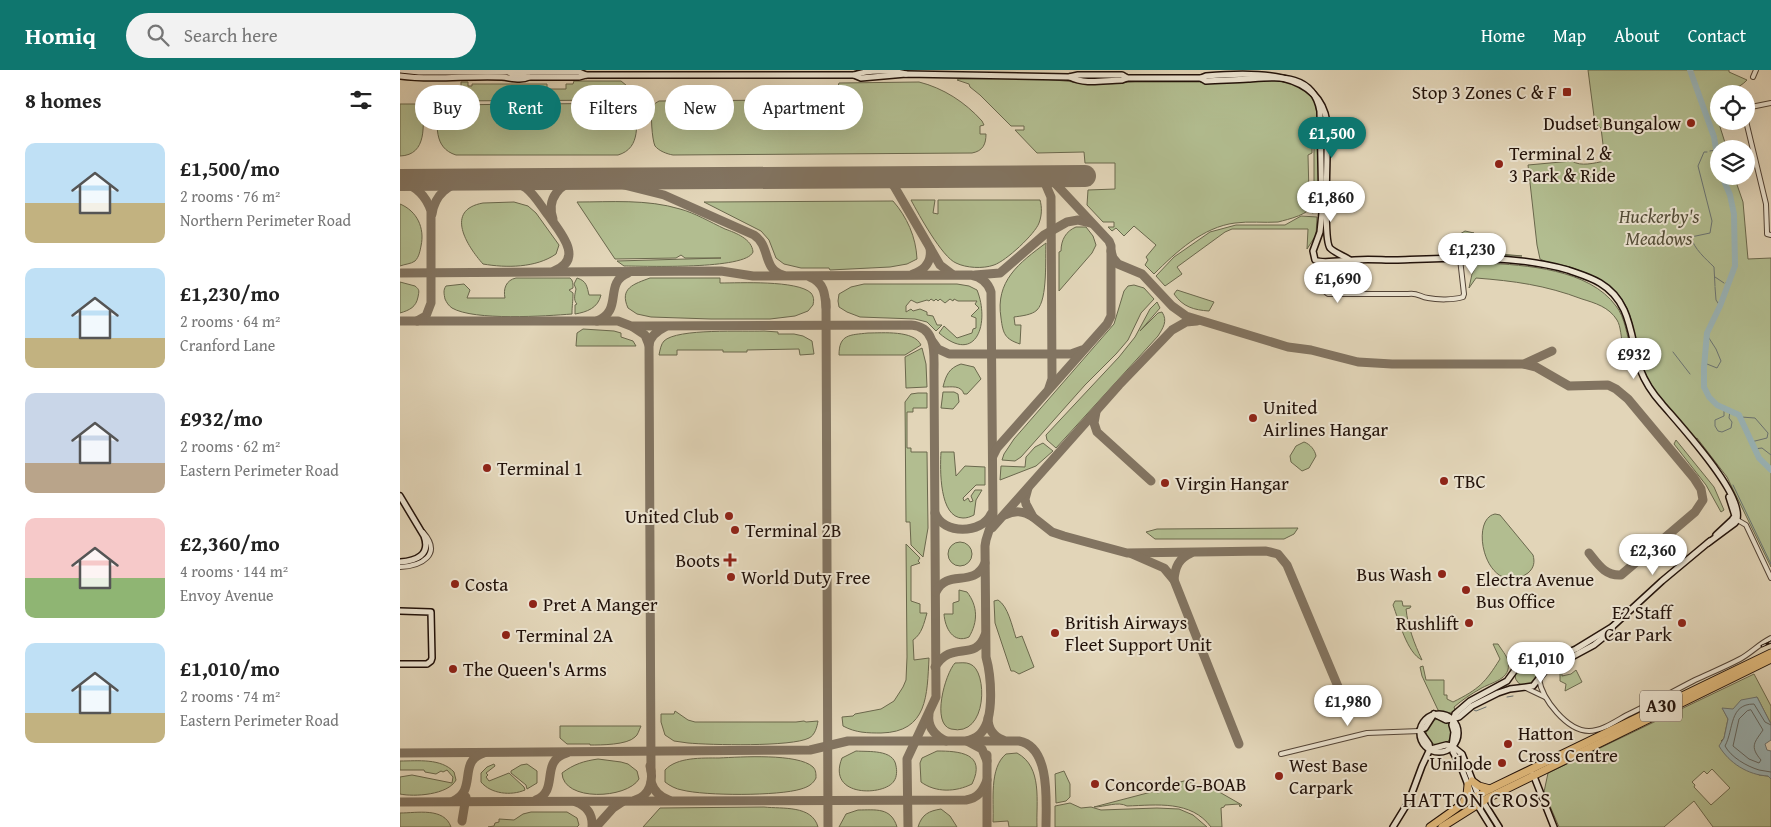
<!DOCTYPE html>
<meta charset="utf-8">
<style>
:root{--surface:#fff;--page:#f2f2f2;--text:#222;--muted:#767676;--accent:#0f766e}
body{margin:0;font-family:"Gentium Book Plus",serif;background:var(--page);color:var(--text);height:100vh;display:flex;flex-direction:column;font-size:19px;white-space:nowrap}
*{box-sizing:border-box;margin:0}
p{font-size:16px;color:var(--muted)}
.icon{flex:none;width:28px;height:28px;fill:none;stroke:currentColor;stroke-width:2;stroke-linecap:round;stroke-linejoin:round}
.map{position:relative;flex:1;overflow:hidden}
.panel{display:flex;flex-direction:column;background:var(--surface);width:400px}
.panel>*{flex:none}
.banner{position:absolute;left:15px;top:15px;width:475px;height:45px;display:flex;gap:10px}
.tools{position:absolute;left:1310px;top:15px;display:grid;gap:10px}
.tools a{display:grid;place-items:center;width:45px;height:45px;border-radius:50%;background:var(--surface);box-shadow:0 5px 20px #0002;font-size:25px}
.price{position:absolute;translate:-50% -42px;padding:0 11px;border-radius:18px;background:#fff;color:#222;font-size:16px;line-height:32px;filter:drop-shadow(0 1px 2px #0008)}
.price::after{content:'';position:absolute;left:50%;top:30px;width:15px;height:11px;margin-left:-8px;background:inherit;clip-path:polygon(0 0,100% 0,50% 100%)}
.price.on{background:var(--accent);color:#fff}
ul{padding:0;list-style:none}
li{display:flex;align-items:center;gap:15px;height:125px;padding:0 25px}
li span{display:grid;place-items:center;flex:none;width:140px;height:100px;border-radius:10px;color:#555}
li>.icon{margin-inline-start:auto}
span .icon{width:60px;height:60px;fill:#fffc;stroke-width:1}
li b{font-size:21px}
h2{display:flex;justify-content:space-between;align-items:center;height:60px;padding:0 25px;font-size:21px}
.tag{padding:0 18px;border-radius:22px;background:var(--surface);box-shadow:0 5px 20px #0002;font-size:18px;line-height:45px}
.tag.on{background:var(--accent);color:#fff}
header{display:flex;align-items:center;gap:30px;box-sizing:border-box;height:70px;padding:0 25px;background:var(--accent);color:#fff}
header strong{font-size:24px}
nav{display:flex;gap:28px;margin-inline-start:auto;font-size:18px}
.search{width:350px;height:45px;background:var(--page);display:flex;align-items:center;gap:12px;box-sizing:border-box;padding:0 18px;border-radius:28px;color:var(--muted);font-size:19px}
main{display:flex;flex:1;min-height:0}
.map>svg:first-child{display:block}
.green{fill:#b2bd90;stroke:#6a684d;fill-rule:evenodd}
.water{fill:#9ab6ba;stroke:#6a7474}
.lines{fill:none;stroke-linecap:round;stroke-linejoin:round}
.shore{stroke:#5e6462;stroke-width:1}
.stream{stroke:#6a7474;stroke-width:1}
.river{stroke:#9ab6ba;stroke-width:6}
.taxiway{stroke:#827461;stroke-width:9}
.runway{stroke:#827461;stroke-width:22}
.street-casing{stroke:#524336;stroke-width:6}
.secondary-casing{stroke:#22120a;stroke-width:8}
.highway-casing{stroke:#22120a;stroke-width:9}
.street{stroke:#ece4d1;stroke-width:4}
.secondary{stroke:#ece4d1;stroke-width:5}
.highway{stroke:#e1ba7c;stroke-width:7}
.rail-casing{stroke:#22120a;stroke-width:3}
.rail{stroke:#ece4d1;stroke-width:1;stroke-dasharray:4;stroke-linecap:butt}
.poi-dot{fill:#8f2418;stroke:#ece4d1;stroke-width:2}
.labels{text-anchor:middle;stroke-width:4;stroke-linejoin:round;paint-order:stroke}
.shield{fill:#ece4d1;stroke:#5f5146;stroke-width:1}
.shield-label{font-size:18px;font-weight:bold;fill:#22120a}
.poi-label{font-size:19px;fill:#22120a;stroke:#ece4d1;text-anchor:start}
.park-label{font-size:19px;font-style:italic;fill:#544e39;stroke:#ece4d1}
.quarter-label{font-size:21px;letter-spacing:1px;fill:#22120a;stroke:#ece4d1}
</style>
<header>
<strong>Homiq</strong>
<div class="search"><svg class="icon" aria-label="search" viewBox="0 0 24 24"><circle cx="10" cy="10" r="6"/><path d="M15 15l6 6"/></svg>Search here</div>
<nav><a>Home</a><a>Map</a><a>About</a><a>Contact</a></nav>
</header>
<main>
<section class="panel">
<h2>8 homes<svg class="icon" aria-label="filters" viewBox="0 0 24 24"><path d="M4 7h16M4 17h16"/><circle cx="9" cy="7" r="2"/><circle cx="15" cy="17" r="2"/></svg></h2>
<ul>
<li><span style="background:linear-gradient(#bfe0f5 60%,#c2b280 0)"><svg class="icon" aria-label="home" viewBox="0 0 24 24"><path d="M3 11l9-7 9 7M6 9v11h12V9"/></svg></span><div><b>£1,500/mo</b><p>2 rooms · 76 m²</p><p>Northern Perimeter Road</p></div></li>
<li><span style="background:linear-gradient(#bfe0f5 70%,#c2b280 0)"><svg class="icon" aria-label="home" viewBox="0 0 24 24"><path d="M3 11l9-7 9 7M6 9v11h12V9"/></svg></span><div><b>£1,230/mo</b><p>2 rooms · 64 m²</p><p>Cranford Lane</p></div></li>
<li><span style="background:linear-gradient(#c9d6e8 70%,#b9a48a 0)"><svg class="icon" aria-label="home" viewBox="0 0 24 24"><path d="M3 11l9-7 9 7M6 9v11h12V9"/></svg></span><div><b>£932/mo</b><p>2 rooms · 62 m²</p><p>Eastern Perimeter Road</p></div></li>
<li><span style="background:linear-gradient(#f6c9c9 60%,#8fb573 0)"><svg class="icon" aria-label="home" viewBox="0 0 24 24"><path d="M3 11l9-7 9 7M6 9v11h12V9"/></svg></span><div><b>£2,360/mo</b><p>4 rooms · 144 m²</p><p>Envoy Avenue</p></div></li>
<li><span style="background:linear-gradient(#bfe0f5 70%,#c2b280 0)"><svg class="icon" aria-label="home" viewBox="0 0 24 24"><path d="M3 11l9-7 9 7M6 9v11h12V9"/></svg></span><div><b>£1,010/mo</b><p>2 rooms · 74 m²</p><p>Eastern Perimeter Road</p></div></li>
</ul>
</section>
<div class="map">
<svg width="1371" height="757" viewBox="0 0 1371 757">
<rect width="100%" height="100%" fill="#e2d5b8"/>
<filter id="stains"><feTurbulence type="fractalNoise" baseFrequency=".004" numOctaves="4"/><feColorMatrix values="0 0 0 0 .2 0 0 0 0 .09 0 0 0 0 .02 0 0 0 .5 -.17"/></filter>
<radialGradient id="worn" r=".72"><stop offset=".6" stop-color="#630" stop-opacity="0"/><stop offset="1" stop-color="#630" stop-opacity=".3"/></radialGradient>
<g class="green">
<path d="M1188,0H1329V2L1347,10C1339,19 1324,23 1315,27V41L1327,79H1319V106H1334L1343,132L1348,189L1371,188V497L1327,407L1297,368L1294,370C1278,349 1257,329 1246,305C1232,277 1238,243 1214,220C1201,208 1182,201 1166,196C1157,194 1147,193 1140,189L1137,175L1128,95L1172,91C1181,97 1194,93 1205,91L1201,58L1195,54Z"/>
<path d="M633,8L696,14L735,12H835L868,10L891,11L909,23L915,31L919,57L920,141L912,143L916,139V129L914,113V72L912,71V83L908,85L909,125H914L915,133C909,145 889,149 878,152C864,153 849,151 835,153C803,157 776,182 754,204L745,195L748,190L746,187L756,175L734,156L724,166L716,158L712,161L708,157H714V152H703L687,135L688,120L715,119V93H685L684,82L637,83L615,60H624V56H611L580,25L570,17L569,14L557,10L559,9Z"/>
<polygon points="174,11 221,11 232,20 235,30 38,31 40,23 44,18 52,18 54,21 58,21 58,19 61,18 61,12 68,12 68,16 72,16 72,14 147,14 147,19 166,19 166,14 173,14"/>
<path d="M519,12C543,18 565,32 582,51L584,55L580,56V64H586C586,74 583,81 572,83L273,85C267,84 259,81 255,76C252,70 250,42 253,36C255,33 256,33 259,31L383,30V27H394V23L432,22L437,19L439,13Z"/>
<path d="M236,33C236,52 242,78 218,85H56C33,78 37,54 38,35Z"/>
<path d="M0,34H23C23,54 28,85 0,86Z"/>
<path d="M511,130H535L533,143L538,144V130H640C642,137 642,145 639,153C635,164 606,191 594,195C583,199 566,198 556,193C542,187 519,145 511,130Z"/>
<path d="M493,131C507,147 516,167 517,189L507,194L490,197L430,200L429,198H401L384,194L376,188L369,170L361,161L304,132Z"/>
<path d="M177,132C211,132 247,129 280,139C295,143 310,152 325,159C336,163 352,169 353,182C346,200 245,196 224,196L217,191L321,188H285L281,185L276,188L215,189Z"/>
<path d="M83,133L114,132L128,136L136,143L159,175L156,184C136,198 106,198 83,194C67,176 44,140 83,133Z"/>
<path d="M0,134C17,141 25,158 21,176C20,181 19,187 15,191C11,194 5,194 0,196Z"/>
<polygon points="901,146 917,147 916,165 907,179 908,159 832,159 825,162 777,197 782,204 765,216 756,206 774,187 810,162 836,155 885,155"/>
<path d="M676,157H686L693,166L696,175L692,183L659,221V182L661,181C661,170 666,161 676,157Z"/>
<polygon points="1065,161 1074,163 1067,164 1069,180 1100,177 1101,184 1122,186 1068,185 1063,183 1061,179 1060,164"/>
<path d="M646,173C645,188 648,229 637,240C632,245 621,246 614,247L615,255H621L620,274C605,269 603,264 601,248C595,211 619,193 646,173Z"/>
<path d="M1084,193C1126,195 1189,199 1216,236C1225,247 1227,266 1231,280L1228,281L1223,276C1221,269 1221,256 1217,250C1209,237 1195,233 1182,229C1145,215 1114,211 1076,208L1069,218L1072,204L1077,195Z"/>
<path d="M116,208H170C173,210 173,214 173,218L169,220L173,223C173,232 172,235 172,244C146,246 74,251 52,238C48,235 47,233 45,229C44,224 43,220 46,216L64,214L70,220L67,228H105C103,219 106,210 116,208Z"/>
<path d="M177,208C187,211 187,217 189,225H201C198,238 187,242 175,244V235L177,234C173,230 175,224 176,219L174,214Z"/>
<path d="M250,208H320V213C340,213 397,210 411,223C414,227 414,230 413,235L408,241L395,246L370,249H311L251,247L237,244L228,238C219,218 234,214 250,208Z"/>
<path d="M0,212L15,216C20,220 19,221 18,227C16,237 10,240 0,243Z"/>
<path d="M464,214H557L569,216L577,220C590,252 577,296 539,263L544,256L557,268L572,263L573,259L576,258V248L571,246L579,238L575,234L577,231H558L554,229L553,231L550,229L545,233L540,229L538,231L536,229L534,231L531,229L529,231L527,230L517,233L511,230L506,236V242L511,239L513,241L520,239L527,242V245L533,246L537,255H542L536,261L527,252L515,249L460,247L447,242L439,237L438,231L439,224L451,217Z"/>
<polygon points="734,215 744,218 754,229 741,243 728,270 716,284 685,315 621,387 615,391 602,390 604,384 614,369 714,254 724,221 728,216"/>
<path d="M777,220L814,232L809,241C794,240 783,237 774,224Z"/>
<path d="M757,232L760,238L740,261L758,243L762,242C768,251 763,258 758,266L656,378L647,370L646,365L719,287L735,267L750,239Z"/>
<polygon points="183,259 214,261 221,263 221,267 233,271 236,276 176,276 177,263"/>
<path d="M364,261L378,262V264H394L403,266L412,271L414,284L400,285L399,279L347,280V282H323V280H277V285H259C260,280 261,274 264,271C277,258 345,262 364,261Z"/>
<path d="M468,263C483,263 514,260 521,275L505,285H439C439,264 450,265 468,263Z"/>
<polygon points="522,278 526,294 527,317 506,318 505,287"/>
<path d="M561,294L574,297L581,309L567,324H564C561,315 552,317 543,317C546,305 549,298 561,294Z"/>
<polygon points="543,322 554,322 558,324 559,332 553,339 541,338"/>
<polygon points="518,323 527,323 527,338 513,338 513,342 507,342 507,378 511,378 511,382 527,382 528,458 523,487 511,475 510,452 506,452 505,332 511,324"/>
<polygon points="1276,370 1314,417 1324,440 1321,442 1306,415 1274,374"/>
<path d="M904,372C910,374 915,380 916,386L909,398L902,401L891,392L890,386L896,376Z"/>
<polygon points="643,373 653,381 636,396 600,410 601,396 625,397 626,387 635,377"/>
<path d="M541,382H554L556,406L565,396L585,397V415H576L563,428L564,431L568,428L570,432L573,431L571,426L575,420H582L576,430L574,445C570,447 567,448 563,448C539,448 540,399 541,382Z"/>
<path d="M1095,444L1100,445L1133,485C1135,492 1134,498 1128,503C1086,531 1068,449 1095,444Z"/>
<polygon points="898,458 894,464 884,469 755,469 746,462 757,459"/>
<circle cx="560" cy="484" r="12"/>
<path d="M506,474L520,488L518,491L520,493L511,496V531L520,534V543H527C524,553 522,564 513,570L514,590L529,588C527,625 528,662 481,663C468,663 456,663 443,656L442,647L453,646L455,644L481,639L494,631L503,617L506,610L507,587Z"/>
<path d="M559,520L567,522C578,536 578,552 569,567C553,574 545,558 544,544H553V533L559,531Z"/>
<path d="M598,530C608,536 612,556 616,568L622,566L634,597L619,604L614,601H611L595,553L594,531Z"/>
<path d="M995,531H1002L1003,536H1011L1010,538L1006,539C1008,557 1014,573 1022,590C1007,583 999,551 993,535Z"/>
<path d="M1093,574H1098C1101,579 1107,586 1108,591C1112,610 1091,612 1080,619C1071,624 1062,630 1054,637L1055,640C1049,645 1044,643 1038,640L1022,606L1020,597L1023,596L1026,610H1044V625H1047V629L1053,632C1079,619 1085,613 1100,589Z"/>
<path d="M555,593C560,593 566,592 570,594C588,600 588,668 551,659C531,654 545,604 555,593Z"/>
<polygon points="1172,594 1166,598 1167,600 1162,601 1162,606 1171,604 1176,600 1182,612 1165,621 1166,614 1160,611 1160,603 1152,603"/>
<circle cx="1126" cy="605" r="11"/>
<path d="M1354,604L1371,636V654L1357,627L1333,640L1323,639L1328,649L1324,668L1321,671L1359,705L1368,706L1371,709V757H1313L1294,731L1264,757H1159L1144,722L1148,703ZM1312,699L1330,718L1311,735L1294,717L1295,715L1292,712L1304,701L1307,704Z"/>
<path d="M275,641L288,650L295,652H396L404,651L406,652L418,651C417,657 415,665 409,668C392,677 310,675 288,673L274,671L265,665L261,652V644H274Z"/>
<circle cx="1039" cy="662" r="13"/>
<path d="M160,656H241C239,660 238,665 235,667C227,675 201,675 190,675V674H167L160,668Z"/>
<path d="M456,681C468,682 494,679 496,696C497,700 497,707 494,711C485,726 426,728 442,688Z"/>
<path d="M537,681C559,681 587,683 572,714C556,722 536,723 521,712L520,693L522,688Z"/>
<path d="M617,683C643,697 636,732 637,757H609L608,751L593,752C594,731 589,698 606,684Z"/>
<path d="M319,688C340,687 398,683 413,697C416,700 416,704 416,708C413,714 408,717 401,719C379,726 305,726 282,720C276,719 270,716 265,712V700C277,687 302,688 319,688Z"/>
<path d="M198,689L221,692L228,694L237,701L239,709C227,729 163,732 162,703C174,694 184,691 198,689Z"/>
<path d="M0,691C18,691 41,688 54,702L56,710C48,725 14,727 0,724V707L12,705L52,713L53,707L47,700L43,702L41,701L36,704L25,702L24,700H0Z"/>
<path d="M94,694L95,696L86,703L88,705L86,707L89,711L109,703L124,717L125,720C111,726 91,724 81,712V703L87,697Z"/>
<polygon points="127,694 137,701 137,713 127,719 126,715 111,703 111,701 121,695"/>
<polygon points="664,701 670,714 670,727 666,731 656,733 655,704"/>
<path d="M784,711L814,719L842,735L840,737L839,734L825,735L824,737L821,738L822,757H811C791,730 757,735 727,736C718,731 705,737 694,737L755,721L758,723L768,715Z"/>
<polygon points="670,733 681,738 691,737 701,740 757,738 779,739 793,745 807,757 655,757 655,736"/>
<path d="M364,737C383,739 412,735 418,757H243L260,738Z"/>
<path d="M541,739L550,746L557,757H518C522,744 529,741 541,739Z"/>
<path d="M458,740C476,740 491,737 497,757H439L446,744Z"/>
<polygon points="131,742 167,742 177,748 179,755 177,757 88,757 94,756 95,753 99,752 99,749 114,750 123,744"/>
<path d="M0,743C17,743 44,737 51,757H0Z"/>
</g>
<path class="water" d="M1357,627L1371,654V670L1365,674L1367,680L1371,681V709L1368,706C1348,705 1329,693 1319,676L1324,668L1328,649L1322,638L1333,639L1341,630Z"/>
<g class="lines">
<g class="shore">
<path d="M1351,640L1363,660C1355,672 1349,676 1361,690L1359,693L1349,689L1333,676L1339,649L1347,641Z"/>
<path d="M1371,655L1365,652L1354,634C1329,634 1334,659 1325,676C1331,687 1346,696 1359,700C1363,701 1367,701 1371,702"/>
</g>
<g class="stream">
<polyline points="1310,81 1315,80"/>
<path d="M1307,82H1304L1298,96L1312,151L1310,163L1291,167C1294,179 1306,189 1314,197L1315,216"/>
<polyline points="1315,207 1324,213"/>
<polyline points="1326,213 1328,214"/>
<polyline points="1315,217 1316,230 1320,236"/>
<polyline points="1273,282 1290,304"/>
<polyline points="1304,295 1307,294 1317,298 1321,291 1316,279 1307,265"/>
<polyline points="1324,339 1324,346 1315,350 1315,356 1318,361 1322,362 1331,358 1332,352 1329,348 1330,341"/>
<polyline points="1341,347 1355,348 1368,363 1367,368 1351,372"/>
<polyline points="1354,379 1362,378 1371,385"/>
<polyline points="1333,415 1371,494"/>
<polyline points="1107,627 1113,626"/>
<polyline points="1074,640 1076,641 1086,637"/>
</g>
<g class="river">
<polyline points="1290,0 1314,67 1319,97"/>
<polyline points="1322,106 1330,125 1334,144 1335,196 1320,236 1307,263 1304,297 1304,317 1309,327 1317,335 1339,345 1359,388 1371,400"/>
</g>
<g class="taxiway">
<polyline points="632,106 645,113 651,127 652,309 649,318"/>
<polyline points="478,107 489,111 494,116 540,195 552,204"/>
<path d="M196,108L264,125L354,165C371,176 362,199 383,205"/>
<path d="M100,109C109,111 118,113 126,118C135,125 141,136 148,145C160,162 185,189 154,201"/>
<path d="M0,111C16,116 26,125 31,141V233L26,246L17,251"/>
<path d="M32,144C35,124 48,115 67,109"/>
<path d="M153,149C146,128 160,114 179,109"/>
<path d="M711,181L713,188L718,194L742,204L772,236L786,246L888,277L911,280L958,292L992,294H1123L1136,297L1169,316L1208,315L1216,319L1228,329L1294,408L1301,419L1303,430L1295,442L1221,505C1205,506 1198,494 1189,483"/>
<path d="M0,203L321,201L353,206L571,205C581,207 588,212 591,222L593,448L586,470L585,476L586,587C591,605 595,648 581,663C577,668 572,669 567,671L582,679L587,691"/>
<path d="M513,204C525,200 532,191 530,178"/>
<polyline points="575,205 600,203 644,165 667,152 678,150 691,153"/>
<path d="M410,207C424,213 425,223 426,237"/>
<polyline points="426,231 428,757"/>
<path d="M0,251H218L231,256H244L511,255C537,257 534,283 534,302L536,627L507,689L508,757"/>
<path d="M197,251C224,240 203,213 228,203"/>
<path d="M233,257L245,265L249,275C250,266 257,261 265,257"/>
<polyline points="533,272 538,279 549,284 671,284 682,280"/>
<polyline points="249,275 251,701"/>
<polyline points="1126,293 1152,281"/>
<polyline points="696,342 694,353 697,362 751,411"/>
<polyline points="593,386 597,378 707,254 711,246 711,176 709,171 653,111 641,106"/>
<polyline points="628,418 625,429 626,434 633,447 652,462 664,466 727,483 866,481 878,484 887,495 939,619"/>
<path d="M535,443C543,465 582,464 591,444"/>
<path d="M605,445C615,440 623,441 633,447"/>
<polyline points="592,458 719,315 772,260 786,252 797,251"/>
<polyline points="732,484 764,498 774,510 839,674"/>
<path d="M774,510C775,497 779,488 791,483"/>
<path d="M536,522C547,498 574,519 585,493"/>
<path d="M535,597C552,569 575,593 585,565"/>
<path d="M529,644C527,657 534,665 546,671"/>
<path d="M588,648C588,658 593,666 603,670"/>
<path d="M0,683L410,680L448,671H619C651,677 646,733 646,757"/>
<polyline points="587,685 587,757"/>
<path d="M251,712C254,721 259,727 269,730"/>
<path d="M136,730C160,720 139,691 167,683"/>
<path d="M235,730C250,726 254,710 250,696"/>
<path d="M53,731C78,720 57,691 84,683"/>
<path d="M0,732L566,730C578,728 583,721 587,710"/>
<path d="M176,732C187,736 193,745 192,757"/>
<polyline points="62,751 66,727"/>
<polyline points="196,757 213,738 222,732"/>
</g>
<polyline class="runway" points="0,110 685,106"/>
<defs>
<g id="street">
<polyline points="1353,7 1356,0"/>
<polyline points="1346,38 1371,33"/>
<polyline points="1346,51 1366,134 1367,162 1367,164 1371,165"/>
<path d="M925,199L922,219L928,224H1008C1017,222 1020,227 1028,228C1038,230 1054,230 1063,227L1064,224L1060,189"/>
<polyline points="1334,448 1346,455 1371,508"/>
<path d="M0,497C21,496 43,485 23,462"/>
<path d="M1139,609C1142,629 1167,661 1189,661C1202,661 1216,651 1227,645C1250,634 1272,622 1295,610C1310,603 1325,597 1340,589C1351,583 1359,574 1371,568"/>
<polyline points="1126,618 1145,627"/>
<polyline points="881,684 967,663 1020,661"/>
</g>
<g id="secondary">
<polyline points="0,0 19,2 179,2 186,5"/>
<polyline points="109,2 113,5 129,7"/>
<path d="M454,5C468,0 492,0 506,4"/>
<path d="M0,6C34,11 68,5 102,7C112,8 121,11 129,7H179L186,5H454L461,8L506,4L669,7L678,5H722L727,8H801L806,11C820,10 834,10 848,9C879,7 913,3 920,41L922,143L920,162L913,181L915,190C923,194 936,190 945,191C959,188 980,190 995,190C1052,188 1112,184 1168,200C1179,204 1190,207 1200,213C1232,232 1230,267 1240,299C1245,312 1253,324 1262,334C1277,352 1352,432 1335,453L1308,473"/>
<path d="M670,7C685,15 705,10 722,10L727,8"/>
<path d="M801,8L806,6C856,2 919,0 927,52C929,72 922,168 930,178C935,183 944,186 950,190"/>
<path d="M0,426L24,466C31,485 16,491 0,492"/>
<polyline points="1316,465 1332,450 1335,446 1329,427"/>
<polyline points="0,541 31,542 32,588 31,591 27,594 0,594"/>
<polyline points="1034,644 1046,650 1052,649 1059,647 1072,636 1098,623 1110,619 1133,616 1148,597 1168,589 1194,575 1210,562 1213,556 1262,511 1310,471"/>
<circle cx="1039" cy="663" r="19"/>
<polyline points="1020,660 1025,658 1034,644"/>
<polyline points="1020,661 1029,674 1030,679"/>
<polyline points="1052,676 1062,684 1077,722 1099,757"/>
<polyline points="1031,679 1046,675 1052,676"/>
<polyline points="1133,704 1154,757"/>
<polyline points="993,757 1009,731 1022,696 1030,679"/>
<polyline points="1091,757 1073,728 1061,697 1053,682 1052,676 1054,662 1052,655 1055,644 1070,631 1107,611 1120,593 1126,591 1142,592 1150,590 1176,579 1212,557"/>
</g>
<g id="highway">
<polyline points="1072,711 1079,716 1090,719"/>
<polyline points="1063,733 1067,725 1068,715"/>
<polyline points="1030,757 1061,735 1090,719 1371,583"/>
<polyline points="1042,757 1088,728 1371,589"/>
</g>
</defs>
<use href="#street" class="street-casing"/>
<use href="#secondary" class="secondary-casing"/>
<use href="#highway" class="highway-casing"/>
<use href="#street" class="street"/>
<use href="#secondary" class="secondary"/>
<use href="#highway" class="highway"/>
<defs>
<polyline id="rail" points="1362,576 1371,572"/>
</defs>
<use href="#rail" class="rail-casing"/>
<use href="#rail" class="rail"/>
</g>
<g class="poi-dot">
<rect x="1162" y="17" width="10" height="10" rx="2.5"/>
<circle cx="1291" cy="53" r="5"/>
<circle cx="1099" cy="94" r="5"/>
<circle cx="853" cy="348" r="5"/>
<circle cx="87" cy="398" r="5"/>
<circle cx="1044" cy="411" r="5"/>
<circle cx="765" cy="413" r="5"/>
<circle cx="329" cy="446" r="5"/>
<circle cx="335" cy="460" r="5"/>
<path d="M327.5 482.5h5v5h5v5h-5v5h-5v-5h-5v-5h5z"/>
<circle cx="1042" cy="504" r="5"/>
<circle cx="331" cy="507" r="5"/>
<circle cx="55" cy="514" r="5"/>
<circle cx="1066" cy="520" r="5"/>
<circle cx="133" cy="534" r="5"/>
<circle cx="1069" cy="553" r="5"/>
<circle cx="1282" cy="553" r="5"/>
<circle cx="655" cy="563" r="5"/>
<circle cx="106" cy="565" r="5"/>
<circle cx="53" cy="599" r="5"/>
<circle cx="1108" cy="674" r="5"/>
<circle cx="1102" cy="693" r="5"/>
<circle cx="879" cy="706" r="5"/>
<circle cx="695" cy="714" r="5"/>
</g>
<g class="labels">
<rect class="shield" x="1240" y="620.5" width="42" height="31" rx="4"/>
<g class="shield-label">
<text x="1261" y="642">A30</text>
</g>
<g class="poi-label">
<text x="1157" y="29" text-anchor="end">Stop 3 Zones C &amp; F</text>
<text x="1281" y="60" text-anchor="end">Dudset Bungalow</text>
<text x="1109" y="90">Terminal 2 &amp;<tspan x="1109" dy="22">3 Park &amp; Ride</tspan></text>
<text x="863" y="344">United<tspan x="863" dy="22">Airlines Hangar</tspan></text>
<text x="97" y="405">Terminal 1</text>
<text x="1054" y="418">TBC</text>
<text x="775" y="420">Virgin Hangar</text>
<text x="319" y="453" text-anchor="end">United Club</text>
<text x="345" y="467">Terminal 2B</text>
<text x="320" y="497" text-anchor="end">Boots</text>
<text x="1032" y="511" text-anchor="end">Bus Wash</text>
<text x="341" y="514">World Duty Free</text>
<text x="1076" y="516">Electra Avenue<tspan x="1076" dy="22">Bus Office</tspan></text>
<text x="65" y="521">Costa</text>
<text x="143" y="541">Pret A Manger</text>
<text x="1272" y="549" text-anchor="end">E2 Staff<tspan x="1272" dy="22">Car Park</tspan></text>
<text x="665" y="559">British Airways<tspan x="665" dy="22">Fleet Support Unit</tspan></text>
<text x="1059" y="560" text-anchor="end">Rushlift</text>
<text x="116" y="572">Terminal 2A</text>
<text x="63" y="606">The Queen's Arms</text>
<text x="1118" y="670">Hatton<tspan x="1118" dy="22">Cross Centre</tspan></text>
<text x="1092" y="700" text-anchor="end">Unilode</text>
<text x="889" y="702">West Base<tspan x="889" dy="22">Carpark</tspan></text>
<text x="705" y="721">Concorde G-BOAB</text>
</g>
<g class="park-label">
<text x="1259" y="153">Huckerby's<tspan x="1259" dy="22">Meadows</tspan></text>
</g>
<g class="quarter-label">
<text x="1077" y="737">HATTON CROSS</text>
</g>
</g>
<rect width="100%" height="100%" filter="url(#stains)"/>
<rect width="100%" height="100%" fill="url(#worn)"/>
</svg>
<div class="tools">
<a><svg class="icon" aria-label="locate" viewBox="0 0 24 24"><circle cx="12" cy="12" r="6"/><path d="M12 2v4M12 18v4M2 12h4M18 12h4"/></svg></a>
<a><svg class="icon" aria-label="layers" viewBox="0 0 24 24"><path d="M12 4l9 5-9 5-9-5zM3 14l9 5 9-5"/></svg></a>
</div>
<b class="price on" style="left:932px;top:89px">£1,500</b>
<b class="price" style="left:931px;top:153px">£1,860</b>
<b class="price" style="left:1072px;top:205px">£1,230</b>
<b class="price" style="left:938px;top:234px">£1,690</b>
<b class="price" style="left:1234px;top:310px">£932</b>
<b class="price" style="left:1253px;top:506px">£2,360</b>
<b class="price" style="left:1141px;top:614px">£1,010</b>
<b class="price" style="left:948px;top:657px">£1,980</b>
<div class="banner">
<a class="tag">Buy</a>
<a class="tag on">Rent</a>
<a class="tag">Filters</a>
<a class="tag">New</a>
<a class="tag">Apartment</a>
</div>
</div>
</main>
